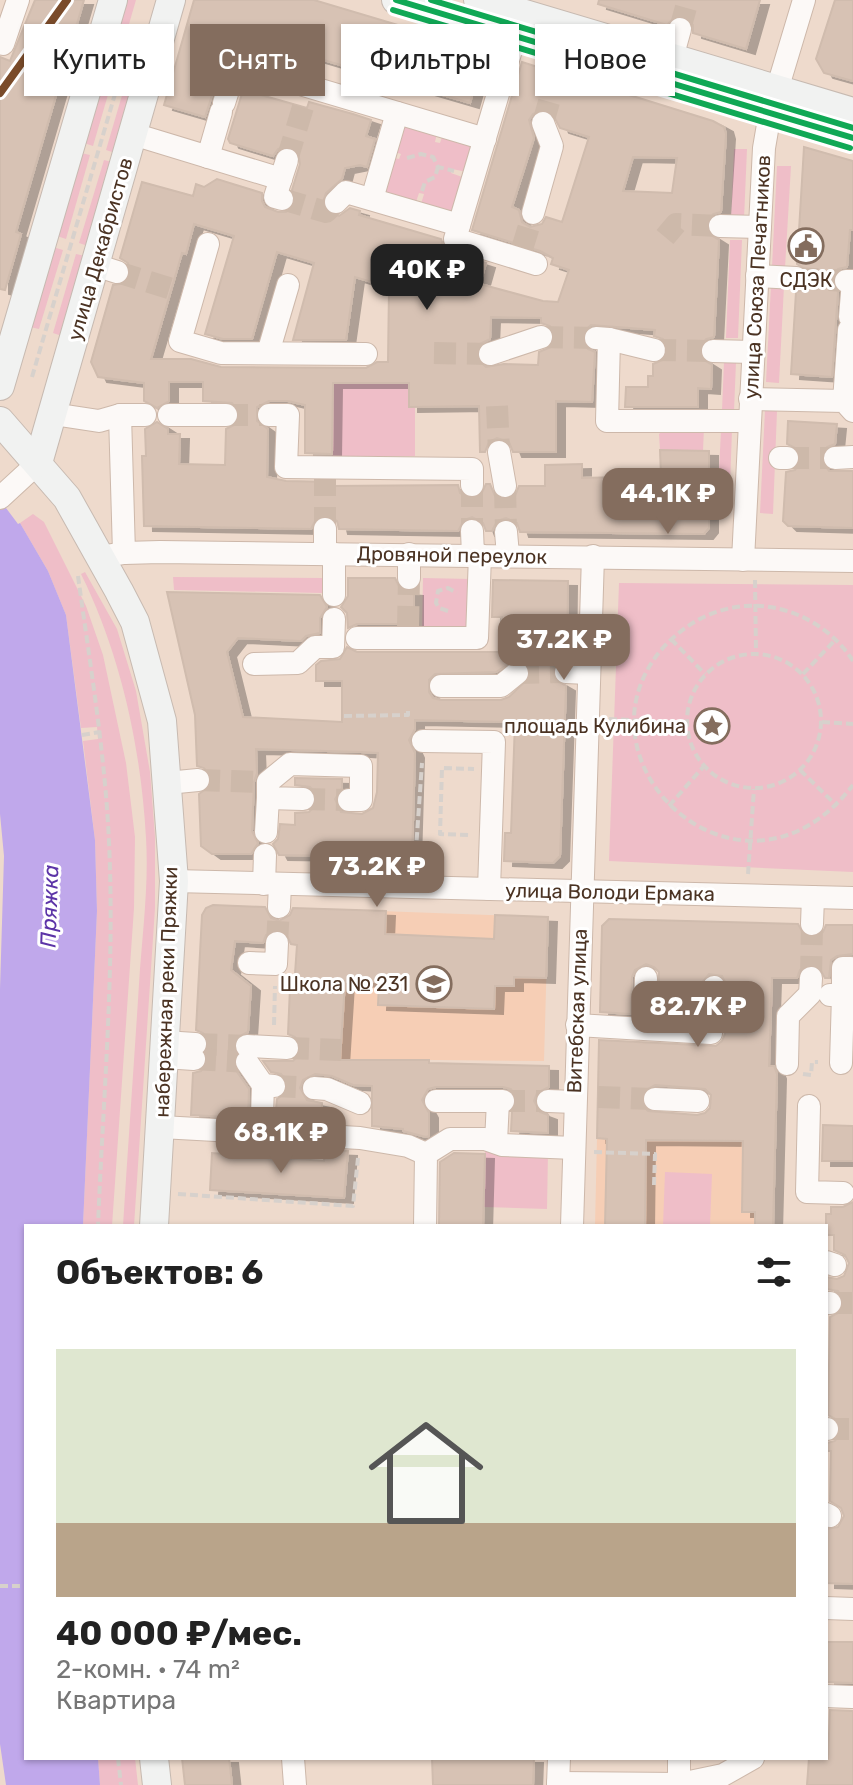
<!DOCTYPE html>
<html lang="ru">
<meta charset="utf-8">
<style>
:root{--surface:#fff;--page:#f2f2f2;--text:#222;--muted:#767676;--line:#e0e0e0;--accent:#846d5e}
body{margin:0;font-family:Rubik,sans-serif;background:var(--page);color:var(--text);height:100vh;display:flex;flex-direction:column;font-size:30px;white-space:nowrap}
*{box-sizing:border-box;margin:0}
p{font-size:26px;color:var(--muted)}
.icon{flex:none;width:44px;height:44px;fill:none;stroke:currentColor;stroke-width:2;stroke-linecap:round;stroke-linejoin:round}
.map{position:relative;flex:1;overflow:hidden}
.sheet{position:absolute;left:24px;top:1224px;width:804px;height:536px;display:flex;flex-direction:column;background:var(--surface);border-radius:0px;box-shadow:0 2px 6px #0004}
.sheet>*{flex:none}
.guide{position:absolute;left:24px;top:24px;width:806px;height:72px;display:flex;gap:16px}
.price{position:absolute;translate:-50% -68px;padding:0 18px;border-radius:16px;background:var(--accent);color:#fff;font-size:26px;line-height:52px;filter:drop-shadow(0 2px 4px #0008)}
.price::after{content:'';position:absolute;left:50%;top:48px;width:24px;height:18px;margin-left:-12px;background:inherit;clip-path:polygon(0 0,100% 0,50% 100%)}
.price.current{background:#222;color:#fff}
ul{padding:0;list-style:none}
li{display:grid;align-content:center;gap:16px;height:424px;padding:0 32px}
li+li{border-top:2px solid var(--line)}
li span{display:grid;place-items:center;height:248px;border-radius:0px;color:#555}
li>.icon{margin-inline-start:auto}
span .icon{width:144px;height:144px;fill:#fffc;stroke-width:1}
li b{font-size:34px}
h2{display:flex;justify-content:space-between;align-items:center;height:96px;padding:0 32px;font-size:34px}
.pill{padding:0 28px;border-radius:0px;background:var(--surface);box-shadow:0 2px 6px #0004;font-size:28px;line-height:72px}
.pill.current{background:var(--accent);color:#fff}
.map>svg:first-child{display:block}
.built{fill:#f6ceb5}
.green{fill:#efbec8}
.water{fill:#c0a8eb}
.building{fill:#d7c2b4;stroke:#d0bcae;stroke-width:2;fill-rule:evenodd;filter:url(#shadow)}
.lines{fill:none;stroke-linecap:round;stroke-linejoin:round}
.minor-tunnel{stroke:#cdb9aa;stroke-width:22;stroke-dasharray:22 11;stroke-linecap:butt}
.minor-casing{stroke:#cdb8aa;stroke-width:24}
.major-casing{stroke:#c7bab1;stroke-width:30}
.path{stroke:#d7d1cc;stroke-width:4;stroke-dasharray:8 4;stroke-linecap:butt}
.minor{stroke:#fcf9f7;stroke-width:22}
.major{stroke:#f1f2f1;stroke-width:28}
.bus-1-casing{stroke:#fff;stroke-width:12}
.bus-2-casing{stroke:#fff;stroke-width:12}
.bus-3-casing{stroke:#fff;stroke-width:12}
.bus-1{stroke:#10a855;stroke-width:6}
.bus-2{stroke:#10a855;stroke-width:6}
.bus-3{stroke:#10a855;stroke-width:6}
.metro-1-casing{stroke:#fff;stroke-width:14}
.metro-1{stroke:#7a4b2a;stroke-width:8}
.labels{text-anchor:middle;stroke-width:6;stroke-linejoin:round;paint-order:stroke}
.street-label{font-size:20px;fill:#4b3323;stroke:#fff}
.poi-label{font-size:20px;fill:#4b3323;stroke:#fff;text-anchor:end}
.water-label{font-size:22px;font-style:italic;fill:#5c34a7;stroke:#fff}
</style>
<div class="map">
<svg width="853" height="1785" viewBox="0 0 853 1785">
<defs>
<filter id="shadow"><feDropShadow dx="9" dy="5" stdDeviation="0" flood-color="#0004"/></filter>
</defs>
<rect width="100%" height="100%" fill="#eedacc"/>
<g class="built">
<polygon points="325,909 548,917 544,1061 340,1059 344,992 322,970"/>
<polygon points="597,1138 743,1141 742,1211 755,1212 755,1226 595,1226"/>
</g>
<g class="green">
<polygon points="127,0 136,0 120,55 111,52"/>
<polygon points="108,61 117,64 93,146 84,143"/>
<polygon points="130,68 139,71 115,153 106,150"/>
<polygon points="401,125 438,129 435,142 440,143 444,131 474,143 467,172 452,169 451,173 465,178 453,209 449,211 421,204 424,194 419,193 416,202 385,192 390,157 399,159 401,154 392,151"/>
<polygon points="734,149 747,149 744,219 731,219"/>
<polygon points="81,153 90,155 66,239 57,236"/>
<polygon points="104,160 112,162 88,246 79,243"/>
<polygon points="777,166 791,166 785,268 772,267"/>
<polygon points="730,240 742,240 738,338 726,338"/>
<polygon points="53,247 63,250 39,329 30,327"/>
<polygon points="76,254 85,256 62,336 53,333"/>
<polygon points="771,285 784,286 779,383 766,382"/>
<polygon points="724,362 736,362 734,411 722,410"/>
<polygon points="333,383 409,383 415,407 415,456 332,456"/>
<polygon points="765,410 777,411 773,514 760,513"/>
<polygon points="670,426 704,427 703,451 660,450 659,434"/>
<polygon points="721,430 732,430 729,513 717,513"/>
<polygon points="33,514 44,522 86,606 103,655 126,763 135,837 134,908 112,1226 83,1226 97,911 95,840 83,741 98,739 97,727 81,728 66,615 48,571 20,523"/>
<path d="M85,572L117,629L136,691L150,772L155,837V908L134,1226H123C128,1145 134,1064 139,984C142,936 149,886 146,838C141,748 121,655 81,574Z"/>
<polygon points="173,577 323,578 322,593 174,590"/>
<polygon points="423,578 471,579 470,630 422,629"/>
<polygon points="619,583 853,585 853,872 609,861"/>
<polygon points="485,1151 548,1153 547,1209 484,1207"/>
<polygon points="665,1172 712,1174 710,1226 663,1226"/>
<polygon points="98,1758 135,1758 138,1785 100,1785"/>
</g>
<polygon class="water" points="0,500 18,524 20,523 48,571 66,615 95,840 97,911 83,1226 26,1226 26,1758 98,1758 100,1785 6,1785 0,1744 0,989 4,856 0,814"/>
<g class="building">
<polygon points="35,0 84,0 16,232 21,234 5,290 0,289 0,57 10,61"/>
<polygon points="194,0 314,0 485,51 470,103 235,34 230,53 223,61 205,117 164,105"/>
<polygon points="599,0 760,0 746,49 693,33 693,25 684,16 676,16 667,25 598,4"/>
<polygon points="835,0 853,0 853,81 824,73 816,59"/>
<path d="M522,62L544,69V78L552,87H561L571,77L713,121L724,127L726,134L721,212L713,214L706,225L708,233L719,240L714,337L706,339L699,350L701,358L712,365L711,389L698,388V407H625L626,387H648V376H653V364L665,359L667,345L663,339L654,336L655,330L591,325L584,331L582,338L588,349L595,352L592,402L556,401V452H513L509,442L497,438L489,442L485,452H480L479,406L409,407V383H333L332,454L305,453V405L288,401H269L257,407V421L268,429L267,477L286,481L332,482V486L458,485L460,493L471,499L480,497L486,484H490L495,496L507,500L515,496L519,486H545V465L582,464V478L661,476L660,450L709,451V528L704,534L520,532L517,523L506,518L497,521L492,531H486L483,523L472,517L464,520L458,531L339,529L337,521L326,515L317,517L311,529L144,526L142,456H146L145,429L157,422L168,429V434H180L179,464L225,465L226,429L238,423L240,414L232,403L203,401V382H169V401L157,408L144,401V383L98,377L91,362L113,285L126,283L130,275L128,263L120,258L142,182L193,196L196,184L204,187L217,179L262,193V201L265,207L278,212H286L296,202L292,190L300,164L298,151L285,146L278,149L273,156L230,143L228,139L245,84L256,88L254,93L307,108L309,102L353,114L371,120L366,136L375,139L367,167L360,165L345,168L342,179L326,193L322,205L327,212L339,216L350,208L360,211L359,215L441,239L444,248L450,252L486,263L480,284L543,301L558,302L569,270L551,264L553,258L540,251L472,230ZM544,109L552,113L560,128L589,137L562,222L546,217L542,224L530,227L522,222L519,210L512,207L534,138L529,120L533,114ZM633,157L677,158L672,193L623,191ZM194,224L234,236L205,334L223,339H252L277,252L314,263L293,340H346L355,277L389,287L388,362H377L366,368L221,367L191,359H151L182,253L186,254ZM491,317L541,318V323L550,326L554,332V341L551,347L539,352L538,365L504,364L486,367L477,359L476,352L480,344L490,339Z"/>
<polygon points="804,147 853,161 853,230 850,230 847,267 838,269 832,280 838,292 832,377 791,374 796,292 803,290 810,279 808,271 797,264"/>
<polygon points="788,421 837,424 835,444 827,447 821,460 829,471 853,471 853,528 788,526 783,521 786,472 795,470 801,459 799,450 787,444"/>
<polygon points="348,578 395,578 401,590 414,591 414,624 357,624 348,628 347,613 341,607 348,596"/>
<path d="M493,580L568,581L567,658L559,660L552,671L554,679L566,686L560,856L553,863L504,861L505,833H511L515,722L415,720V729L409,740L415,753L412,857L279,855L273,844L278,839L280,824L295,825V813L309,812L315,806V792L310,787L295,785V778L342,779V788L335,799L341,812L362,814L373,808L377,792L378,753L361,752L256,749L257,773L254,782L252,831L258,843L251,854H212L201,846L199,794L210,786L212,778L204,768L197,766L195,715L167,592L320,595L327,607L320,618V633L306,636L301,641L238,638L227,652L243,717L342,722V681H316V665L321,661L340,659L347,647L357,652H501L502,617H492ZM516,659L528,665L530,677L509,697L501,700H441L433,698L429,692V680L435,674L496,672Z"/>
<polygon points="213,905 265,907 271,918 279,921 290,915 293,908 386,911 385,934 494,939 495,915 548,917 546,978 514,977 514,986 495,986 494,1009 378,1005 379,982 345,981 340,1060 429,1060 429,1063 549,1066 549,1087 537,1093 534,1101 540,1112 548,1115 548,1133 511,1131 512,1112 517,1100 511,1089 503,1087 436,1087 428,1089 422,1100 429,1113 429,1136 426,1137 403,1131 403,1129 372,1126 372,1086 353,1085 332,1076 315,1074 303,1080 300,1088 307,1100 322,1103 322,1122 275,1119 277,1099 286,1093 287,1081 281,1074 271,1072 263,1061 293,1061 298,1056 301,1048 295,1037 288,1034 290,988 294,988 297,945 291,944 285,932 277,929 266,935 263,943 235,941 231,970 251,986 248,1032 236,1038 233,1046 236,1054 233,1062 235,1069 249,1089 248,1118 191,1115 193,1073 201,1071 208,1061 208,1039 203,1033 196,1030 202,915 206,908"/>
<path d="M609,919L798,924L804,935L812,938L823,932L826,925H853V954L837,956L831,960L829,978H825L819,967L811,964L800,970L797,978H772L769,1066H774L777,1074L773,1226H755V1212H742L743,1141L646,1140L645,1226H605L607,1139L597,1138L599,1040L716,1046L722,1041L725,1034L728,988L722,976L709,974L700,985L698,1018L658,1016L659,972L654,967L646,964L635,970L632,977L631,1014L600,1012L602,926ZM655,1085L705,1089L711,1095L710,1108L705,1113L697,1115L648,1111L642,1105L641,1098L644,1091Z"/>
<polygon points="823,1125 853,1126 853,1161 822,1161"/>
<polygon points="325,1150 348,1151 344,1198 210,1190 212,1153 324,1161"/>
<polygon points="454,1153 485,1154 483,1226 439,1226 440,1162"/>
<polygon points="853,1202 853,1584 826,1583 826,1529 838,1527 844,1516 841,1508 830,1501 831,1451 827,1451 827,1443 835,1441 841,1430 839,1421 828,1415 830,1317 842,1311 844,1302 838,1291 826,1289 826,1277 837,1279 844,1276 849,1263 845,1255 834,1250 834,1235 826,1235 826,1214 831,1214 831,1207 843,1207"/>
<polygon points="826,1642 853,1642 853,1683 826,1682"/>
<polygon points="830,1710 853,1711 853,1785 807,1785 809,1758 828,1758"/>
<polygon points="182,1758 229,1758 232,1785 185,1785"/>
<polygon points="432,1758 534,1758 533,1785 433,1785"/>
</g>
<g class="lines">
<g class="minor-tunnel">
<polyline points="680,29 688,0"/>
<polyline points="543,123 557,74"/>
<polyline points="287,160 303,107"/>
<polyline points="282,199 326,212 336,202"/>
<polyline points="665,237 676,224 720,226"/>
<polyline points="522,249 533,213"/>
<polyline points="117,272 172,289"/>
<polyline points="796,278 846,281"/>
<polyline points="541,337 594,338"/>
<polyline points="654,350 713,351"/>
<polyline points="434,353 490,354"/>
<polyline points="497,406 499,452"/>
<polyline points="226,415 269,415"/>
<polyline points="787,458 835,458"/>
<polyline points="472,485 472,531"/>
<polyline points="505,486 506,532"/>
<polyline points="325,529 325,478"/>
<polyline points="408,628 409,578"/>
<polyline points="517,673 566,672"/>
<polyline points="198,780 258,782"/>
<polyline points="303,799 349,800"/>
<polyline points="277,943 279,907"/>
<polyline points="811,978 812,924"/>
<polyline points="195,1044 247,1046"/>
<polyline points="287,1048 341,1050"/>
<polyline points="194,1059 247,1062"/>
<polyline points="274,1086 314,1088"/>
<polyline points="598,1097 655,1099"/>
<polyline points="503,1101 548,1101"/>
<polyline points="830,1303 853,1303"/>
<polyline points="827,1429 853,1429"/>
</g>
<defs>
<g id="minor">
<polyline points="519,23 455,239 536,264"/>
<polyline points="0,43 3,44 18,0"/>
<polyline points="672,58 680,29"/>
<polyline points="557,74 564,51"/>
<polyline points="224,103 236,65 485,139"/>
<polyline points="133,134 281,179"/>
<polyline points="208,157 221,112"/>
<polyline points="282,199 275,197 287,160"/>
<polyline points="372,199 397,113"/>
<polyline points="336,202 346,192 459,225"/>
<polyline points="533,213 552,146 543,123"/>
<polyline points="720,226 760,227"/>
<polyline points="208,244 180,341 221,353 366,354"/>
<polyline points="95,265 117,272"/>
<polyline points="757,276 796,278"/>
<polyline points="846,281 853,281 850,317"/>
<polyline points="596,338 609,339 654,350"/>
<polyline points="609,339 607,421 749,421"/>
<polyline points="713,351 752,352"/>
<polyline points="268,353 288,285"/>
<polyline points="490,354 541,337"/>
<polyline points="750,399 844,401 853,411"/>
<polyline points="844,401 849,330"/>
<polyline points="53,414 99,421 120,415 145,415"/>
<polyline points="120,415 124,553"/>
<polyline points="169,415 226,415"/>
<polyline points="269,415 288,415 286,467 472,469 472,485"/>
<polyline points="499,452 505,486"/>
<polyline points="780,458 787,458"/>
<polyline points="835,458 853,457"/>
<polyline points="0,498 38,463"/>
<polyline points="325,529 325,554"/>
<polyline points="472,531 473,555"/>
<polyline points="506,532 508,555"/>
<polyline points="334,554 334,595"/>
<polyline points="100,557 124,553 160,552 853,561"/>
<polyline points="743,560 764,148 770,113 804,0"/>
<polyline points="409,578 409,554"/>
<polyline points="357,638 477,638 480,555"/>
<polyline points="254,664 298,663 315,647 333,647 334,619"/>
<polyline points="566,672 588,673"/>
<polyline points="441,686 501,686 517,673"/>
<polyline points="423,741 494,742 489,889"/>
<polyline points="167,783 198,780"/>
<polyline points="303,799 268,798 268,782 290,764 361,766 361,800 349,800"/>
<polyline points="266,832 268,798"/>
<polyline points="174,881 853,898"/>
<polyline points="264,884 265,855"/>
<polyline points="279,907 280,884"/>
<polyline points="812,924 813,897"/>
<polyline points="249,963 276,964 277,943"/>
<polyline points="830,995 843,995 843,968 851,968"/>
<polyline points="577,1025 711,1033 714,987"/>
<polyline points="644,1028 646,978"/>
<polyline points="164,1042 195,1044"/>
<polyline points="247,1046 287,1048"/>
<polyline points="164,1057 194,1059"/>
<polyline points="247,1062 263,1085 274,1086"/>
<polyline points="841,1063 843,995"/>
<polyline points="787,1064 788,1016 810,994 811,978"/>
<polyline points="314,1088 327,1089 360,1103"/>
<polyline points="655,1099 698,1101"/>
<polyline points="436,1101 503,1101"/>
<polyline points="548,1101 575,1102"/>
<polyline points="809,1106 807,1192 843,1193"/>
<polyline points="262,1116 263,1085"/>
<polyline points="161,1127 360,1138 408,1146 426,1154"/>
<polyline points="496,1142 498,1101"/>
<polyline points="425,1226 426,1154 450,1139 485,1139 502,1145 574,1148"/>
<polyline points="572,1226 593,556"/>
<polyline points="826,1262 835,1265"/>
<polyline points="826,1303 830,1303"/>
<polyline points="826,1429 827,1429"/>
<polyline points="826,1514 830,1516"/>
<polyline points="826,1608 853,1609"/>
<polyline points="826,1696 852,1697"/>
<polyline points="293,1758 295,1785"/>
<polyline points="679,1758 679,1785"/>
<polyline points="558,1783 680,1784 723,1775 753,1758"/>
<polyline points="558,1785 559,1758"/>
</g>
<g id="major">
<polyline points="396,0 853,138"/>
<polyline points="478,0 853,112"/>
<polyline points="0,386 113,0"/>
<polyline points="0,421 67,498 119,591 135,622 162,721 174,881 154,1226"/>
<polyline points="38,463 171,0"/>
<polyline points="154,1758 157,1785"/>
</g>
</defs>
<use href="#minor" class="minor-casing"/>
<use href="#major" class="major-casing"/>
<g class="path">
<polyline points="407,158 421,154 433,157 438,167 454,171"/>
<polyline points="422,191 425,182 435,177 438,167"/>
<polyline points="32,377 125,60"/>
<path d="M78,576C90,664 105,753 109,842C115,970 103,1098 98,1226"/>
<polyline points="755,580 756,653"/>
<polyline points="448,611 439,608 436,603 438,591 448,588 457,593"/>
<polyline points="671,639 705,674"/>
<circle cx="754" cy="721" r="67"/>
<path d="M853,661C830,625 788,603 745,606C711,609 683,625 661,650C566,764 743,928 853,785"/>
<polyline points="803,674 836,639"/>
<polyline points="344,716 408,715 408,708"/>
<polyline points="609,719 687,723"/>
<polyline points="822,722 853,724"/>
<polyline points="82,735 100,732"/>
<polyline points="800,770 837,806"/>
<polyline points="669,806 704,766"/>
<polyline points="468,835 440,834 442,768 474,769"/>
<polyline points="415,864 422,763"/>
<polyline points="748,874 754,789"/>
<polyline points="274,1025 275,986"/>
<polyline points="803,1074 811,1075 812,1062 818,1062"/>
<polyline points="594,1152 655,1154 654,1185"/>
<polyline points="178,1194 353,1206 358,1158"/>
<polyline points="0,1586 26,1586"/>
<polyline points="118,1758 121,1785"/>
</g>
<use href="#minor" class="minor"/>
<use href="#major" class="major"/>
<defs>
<polyline id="bus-1" points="396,0 853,138"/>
<polyline id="bus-2" points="393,10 850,148"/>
<polyline id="bus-3" points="431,0 853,128"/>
</defs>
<use href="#bus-1" class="bus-1-casing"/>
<use href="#bus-2" class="bus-2-casing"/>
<use href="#bus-3" class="bus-3-casing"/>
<use href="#bus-1" class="bus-1"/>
<use href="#bus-2" class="bus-2"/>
<use href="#bus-3" class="bus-3"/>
<defs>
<polyline id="metro-1" points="0,93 67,0"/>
</defs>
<use href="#metro-1" class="metro-1-casing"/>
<use href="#metro-1" class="metro-1"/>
</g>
<defs>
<symbol id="civic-ring" viewBox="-11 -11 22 22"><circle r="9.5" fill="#fff" stroke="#846d5e" stroke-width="1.5"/><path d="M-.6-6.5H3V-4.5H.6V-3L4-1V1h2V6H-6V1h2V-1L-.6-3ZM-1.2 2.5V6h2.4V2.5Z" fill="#846d5e"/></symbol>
<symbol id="sight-ring" viewBox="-11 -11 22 22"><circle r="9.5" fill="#fff" stroke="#846d5e" stroke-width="1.5"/><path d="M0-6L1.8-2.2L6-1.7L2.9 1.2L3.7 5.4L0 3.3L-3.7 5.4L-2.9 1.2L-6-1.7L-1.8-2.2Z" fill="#846d5e"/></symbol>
<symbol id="school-ring" viewBox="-11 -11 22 22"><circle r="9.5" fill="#fff" stroke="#846d5e" stroke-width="1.5"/><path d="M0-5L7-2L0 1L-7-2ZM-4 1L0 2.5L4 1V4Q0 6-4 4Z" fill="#846d5e"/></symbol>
</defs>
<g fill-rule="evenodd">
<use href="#civic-ring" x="786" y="226" width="40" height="40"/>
<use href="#sight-ring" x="692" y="706" width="40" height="40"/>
<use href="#school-ring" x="414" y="964" width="40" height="40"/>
</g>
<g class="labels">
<g class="street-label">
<text transform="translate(100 249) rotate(-74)" y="7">улица Декабристов</text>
<text transform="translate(757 277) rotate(-87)" y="7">улица Союза Печатников</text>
<text transform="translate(452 555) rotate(1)" y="7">Дровяной переулок</text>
<text transform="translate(610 892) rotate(1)" y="7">улица Володи Ермака</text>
<text transform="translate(166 992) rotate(-88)" y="7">набережная реки Пряжки</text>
<text transform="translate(577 1011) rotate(-88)" y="7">Витебская улица</text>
</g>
<g class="poi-label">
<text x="806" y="287" text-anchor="middle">СДЭК</text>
<text x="686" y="733">площадь Кулибина</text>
<text x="408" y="991">Школа № 231</text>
</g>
<g class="water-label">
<text transform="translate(49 906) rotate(-88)" y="8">Пряжка</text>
</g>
</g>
</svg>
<b class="price current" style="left:427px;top:312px">40K ₽</b>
<b class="price" style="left:668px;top:536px">44.1K ₽</b>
<b class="price" style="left:564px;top:682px">37.2K ₽</b>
<b class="price" style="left:377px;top:909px">73.2K ₽</b>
<b class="price" style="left:698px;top:1049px">82.7K ₽</b>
<b class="price" style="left:281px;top:1175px">68.1K ₽</b>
<div class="guide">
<a class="pill">Купить</a>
<a class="pill current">Снять</a>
<a class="pill">Фильтры</a>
<a class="pill">Новое</a>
</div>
<section class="sheet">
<h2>Объектов: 6<svg class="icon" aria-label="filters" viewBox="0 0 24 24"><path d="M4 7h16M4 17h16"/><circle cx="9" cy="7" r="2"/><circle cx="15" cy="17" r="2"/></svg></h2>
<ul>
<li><span style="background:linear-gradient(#dfe7d0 70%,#b9a48a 0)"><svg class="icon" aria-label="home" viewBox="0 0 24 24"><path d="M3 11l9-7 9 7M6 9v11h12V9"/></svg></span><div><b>40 000 ₽/мес.</b><p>2-комн. · 74 m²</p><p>Квартира</p></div></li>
</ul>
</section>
</div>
